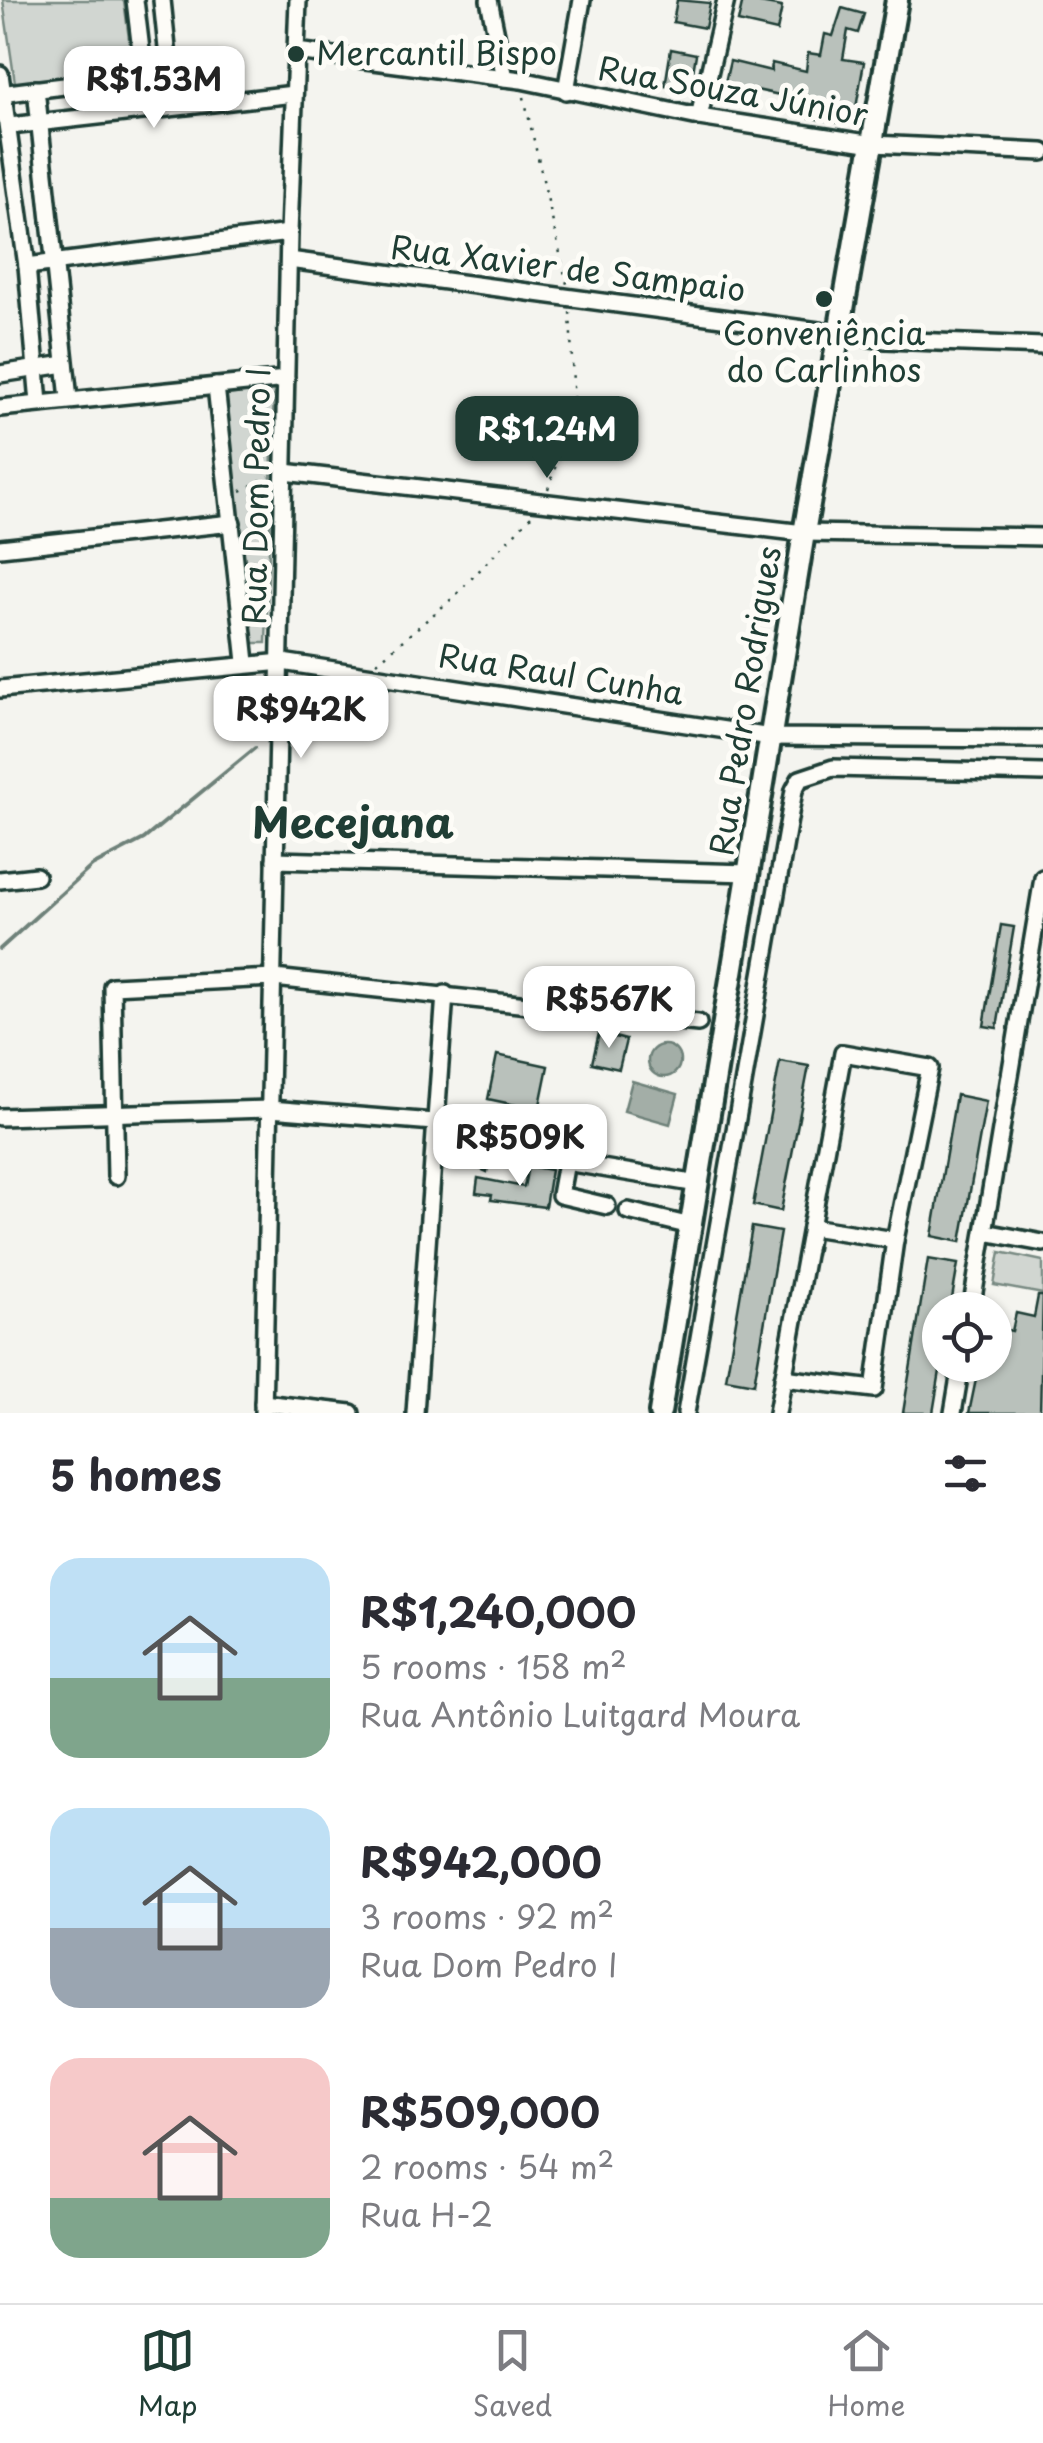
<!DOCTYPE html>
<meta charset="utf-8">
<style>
:root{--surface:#fff;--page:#f7f7f7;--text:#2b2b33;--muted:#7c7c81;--line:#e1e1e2;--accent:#1f3d34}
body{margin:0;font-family:"Playpen Sans",sans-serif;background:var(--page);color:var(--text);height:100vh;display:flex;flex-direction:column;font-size:38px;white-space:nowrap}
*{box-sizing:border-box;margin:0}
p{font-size:32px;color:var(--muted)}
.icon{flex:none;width:55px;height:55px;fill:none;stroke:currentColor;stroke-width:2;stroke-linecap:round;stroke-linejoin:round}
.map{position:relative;height:1413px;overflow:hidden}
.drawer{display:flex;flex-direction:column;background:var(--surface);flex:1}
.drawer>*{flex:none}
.tools{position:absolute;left:922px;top:1292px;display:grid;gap:20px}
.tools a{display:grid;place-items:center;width:90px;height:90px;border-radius:50%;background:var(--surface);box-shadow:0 2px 8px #0004;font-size:50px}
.price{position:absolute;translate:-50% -85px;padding:0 22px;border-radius:20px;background:#fff;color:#222;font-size:32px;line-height:65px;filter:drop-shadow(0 2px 5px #0008)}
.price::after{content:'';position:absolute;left:50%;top:60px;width:30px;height:22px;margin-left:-15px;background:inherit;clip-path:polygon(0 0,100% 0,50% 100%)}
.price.on{background:var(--accent);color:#fff}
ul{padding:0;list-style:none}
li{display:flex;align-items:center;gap:30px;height:250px;padding:0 50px}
li span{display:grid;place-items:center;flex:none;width:280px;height:200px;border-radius:30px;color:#555}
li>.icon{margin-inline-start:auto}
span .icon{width:120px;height:120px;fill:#fffc;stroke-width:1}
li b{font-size:42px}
h2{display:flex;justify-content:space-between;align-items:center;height:120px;padding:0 50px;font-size:42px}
.tab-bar{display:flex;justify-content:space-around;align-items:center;height:140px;border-top:2px solid var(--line);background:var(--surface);font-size:28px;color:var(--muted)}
.tab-bar a{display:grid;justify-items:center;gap:5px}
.tab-bar .on{color:var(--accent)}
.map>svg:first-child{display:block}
.green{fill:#d1d6d1;stroke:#788a82;stroke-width:2.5}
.water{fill:#a3aea7;stroke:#6e8179;stroke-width:2.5}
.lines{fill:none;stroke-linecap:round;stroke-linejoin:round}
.stream{stroke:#6e8179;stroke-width:4}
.building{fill:#b9c1bb;stroke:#1f3d34;stroke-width:2.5}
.minor-casing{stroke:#1f3d34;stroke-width:22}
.major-casing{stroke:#1f3d34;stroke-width:28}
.path{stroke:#1f3d34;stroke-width:2.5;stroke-dasharray:2.5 8;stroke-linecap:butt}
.minor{stroke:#fdfcf7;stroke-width:15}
.major{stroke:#fdfcf7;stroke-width:20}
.poi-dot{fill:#1f3d34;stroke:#fdfcf7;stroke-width:4}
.labels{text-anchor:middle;stroke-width:10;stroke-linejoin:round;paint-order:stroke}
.poi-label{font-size:32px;fill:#1f3d34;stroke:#fdfcf7;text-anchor:start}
.street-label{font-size:32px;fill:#1f3d34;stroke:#fdfcf7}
.district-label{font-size:42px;font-weight:bold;fill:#1f3d34;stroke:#fdfcf7}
</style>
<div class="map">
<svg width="1043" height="1413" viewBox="0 0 1043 1413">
<rect width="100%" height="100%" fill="#f4f4ef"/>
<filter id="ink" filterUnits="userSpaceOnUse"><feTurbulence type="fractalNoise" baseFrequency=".01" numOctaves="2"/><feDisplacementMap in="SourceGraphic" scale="20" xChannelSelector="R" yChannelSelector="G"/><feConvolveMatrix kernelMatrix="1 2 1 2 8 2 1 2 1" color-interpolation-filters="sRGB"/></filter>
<g filter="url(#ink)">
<g class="green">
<polygon points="3,0 124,0 133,70 15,83"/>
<polygon points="274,389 266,643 251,643 226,395"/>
<polygon points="1000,1252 1043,1261 1043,1294 994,1285"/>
</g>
<g class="water">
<circle cx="664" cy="1061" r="16"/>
<polygon points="632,1081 678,1094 670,1124 624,1111"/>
</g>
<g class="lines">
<polyline class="stream" points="0,949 92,866 144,839 255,748"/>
</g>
<g class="building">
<polygon points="677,0 710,3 705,28 673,22"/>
<polygon points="743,0 782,7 777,31 738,22"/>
<polygon points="842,8 864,14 858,33 848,30 843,59 864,62 853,125 800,116 803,100 747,88 745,96 723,91 730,61 771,71 772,63 806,71 808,53 821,55 825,34 833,36"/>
<polygon points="671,49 696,54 690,91 665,86"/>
<polygon points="1001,925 1014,927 997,1028 984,1026"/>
<polygon points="599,1033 626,1040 619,1069 592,1063"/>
<polygon points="497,1055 548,1066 539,1110 488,1099"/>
<polygon points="780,1061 809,1066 781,1211 753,1205"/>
<polygon points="956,1095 986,1101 961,1242 932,1236"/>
<polygon points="459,1145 491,1151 487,1172 458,1159"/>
<polygon points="528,1166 551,1170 545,1207 491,1200 492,1195 476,1193 478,1178 524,1187"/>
<polygon points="752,1227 780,1232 754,1384 726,1379"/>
<polygon points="928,1259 958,1264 950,1310 940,1310 941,1365 933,1413 903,1413"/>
<polygon points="1038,1296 1043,1296 1040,1413 969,1413 979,1365 995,1365 995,1327 1012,1331 1016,1313 1034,1317"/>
</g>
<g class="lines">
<defs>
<g id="minor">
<polyline points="135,0 148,109"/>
<polyline points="162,0 173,106"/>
<polyline points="489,0 505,78"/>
<polyline points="296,51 521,80 699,117 873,144 1043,152"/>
<polyline points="0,74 27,266 39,403"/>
<polyline points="36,89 69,399"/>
<polyline points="566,91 582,0"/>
<polyline points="0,94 144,76"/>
<polyline points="699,117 726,0"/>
<polyline points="10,126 294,94"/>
<polyline points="289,260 886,340 1043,346"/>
<polyline points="27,266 289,233"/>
<polyline points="0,374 65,364"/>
<polyline points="216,386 246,662"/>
<polyline points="0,408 286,379"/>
<polyline points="285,472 804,533 1043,537"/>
<polyline points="0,548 232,523"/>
<polyline points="0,689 282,662 771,737 1043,739"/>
<polyline points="275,860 749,873"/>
<polyline points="0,880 36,876"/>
<polyline points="0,1117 270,1109 434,1122"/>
<polyline points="116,1176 112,986 274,978 698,1023"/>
<polyline points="607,1206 560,1195 566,1162 698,1184"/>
<polyline points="628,1211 691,1226"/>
<polyline points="811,1227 895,1240"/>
<polyline points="985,1232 1043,1243"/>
<polyline points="971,1310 1043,878"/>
<polyline points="263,1403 351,1413"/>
<polyline points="263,1413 289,233 298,0"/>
<polyline points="415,1413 445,994"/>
<polyline points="686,1413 794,790 800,779 833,768 1043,773"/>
<polyline points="777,1413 843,1053 930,1068 895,1240 874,1389 783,1378"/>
<polyline points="953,1413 961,1365"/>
</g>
<polyline id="major" points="660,1413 804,533 897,0"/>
</defs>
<use href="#minor" class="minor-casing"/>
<use href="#major" class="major-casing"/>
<g class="path">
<polyline points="524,97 567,284"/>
<polyline points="548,489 574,410 570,311"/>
<polyline points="241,491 269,476"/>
<polyline points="377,662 454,597 531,516"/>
</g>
<use href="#minor" class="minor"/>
<use href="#major" class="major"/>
</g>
</g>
<g class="poi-dot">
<circle cx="296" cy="54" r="10"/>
<circle cx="824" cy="299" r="10"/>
</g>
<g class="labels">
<g class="poi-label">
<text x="316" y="65">Mercantil Bispo</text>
<text x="824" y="345" text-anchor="middle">Conveniência<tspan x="824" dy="37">do Carlinhos</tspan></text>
</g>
<g class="street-label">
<text transform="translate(733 92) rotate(10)" y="11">Rua Souza Júnior</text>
<text transform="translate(568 269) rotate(7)" y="11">Rua Xavier de Sampaio</text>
<text transform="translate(257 496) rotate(-89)" y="11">Rua Dom Pedro I</text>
<text transform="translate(561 675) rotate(9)" y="11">Rua Raul Cunha</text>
<text transform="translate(746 701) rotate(-81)" y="11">Rua Pedro Rodrigues</text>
</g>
<g class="district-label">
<text x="353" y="838">Mecejana</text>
</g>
</g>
</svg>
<div class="tools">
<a><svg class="icon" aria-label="locate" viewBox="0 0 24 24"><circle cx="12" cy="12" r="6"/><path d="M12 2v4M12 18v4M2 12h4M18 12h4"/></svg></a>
</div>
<b class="price" style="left:154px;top:131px">R$1.53M</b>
<b class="price on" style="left:547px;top:481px">R$1.24M</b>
<b class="price" style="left:301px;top:761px">R$942K</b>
<b class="price" style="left:609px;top:1051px">R$567K</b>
<b class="price" style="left:520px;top:1189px">R$509K</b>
</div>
<section class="drawer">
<h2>5 homes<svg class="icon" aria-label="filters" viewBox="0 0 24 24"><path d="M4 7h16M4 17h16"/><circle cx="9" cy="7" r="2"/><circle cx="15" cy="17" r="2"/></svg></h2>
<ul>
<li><span style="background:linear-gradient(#bfe0f5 60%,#7fa58c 0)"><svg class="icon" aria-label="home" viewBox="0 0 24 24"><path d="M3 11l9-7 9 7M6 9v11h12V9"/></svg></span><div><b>R$1,240,000</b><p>5 rooms · 158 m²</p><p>Rua Antônio Luitgard Moura</p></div></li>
<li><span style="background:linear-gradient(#bfe0f5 60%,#9aa5b1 0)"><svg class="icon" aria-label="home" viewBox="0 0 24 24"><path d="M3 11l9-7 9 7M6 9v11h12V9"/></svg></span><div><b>R$942,000</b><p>3 rooms · 92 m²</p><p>Rua Dom Pedro I</p></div></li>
<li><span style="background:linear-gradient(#f6c9c9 70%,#7fa58c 0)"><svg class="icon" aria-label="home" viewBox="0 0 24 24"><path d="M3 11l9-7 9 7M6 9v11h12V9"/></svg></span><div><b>R$509,000</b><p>2 rooms · 54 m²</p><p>Rua H-2</p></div></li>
</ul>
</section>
<nav class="tab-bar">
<a class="on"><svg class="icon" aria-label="map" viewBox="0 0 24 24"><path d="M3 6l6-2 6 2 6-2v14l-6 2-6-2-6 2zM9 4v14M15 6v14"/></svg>Map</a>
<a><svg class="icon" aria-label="saved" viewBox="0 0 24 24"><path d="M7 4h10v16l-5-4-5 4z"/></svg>Saved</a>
<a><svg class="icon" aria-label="home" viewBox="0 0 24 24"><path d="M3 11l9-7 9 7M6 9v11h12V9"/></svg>Home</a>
</nav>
